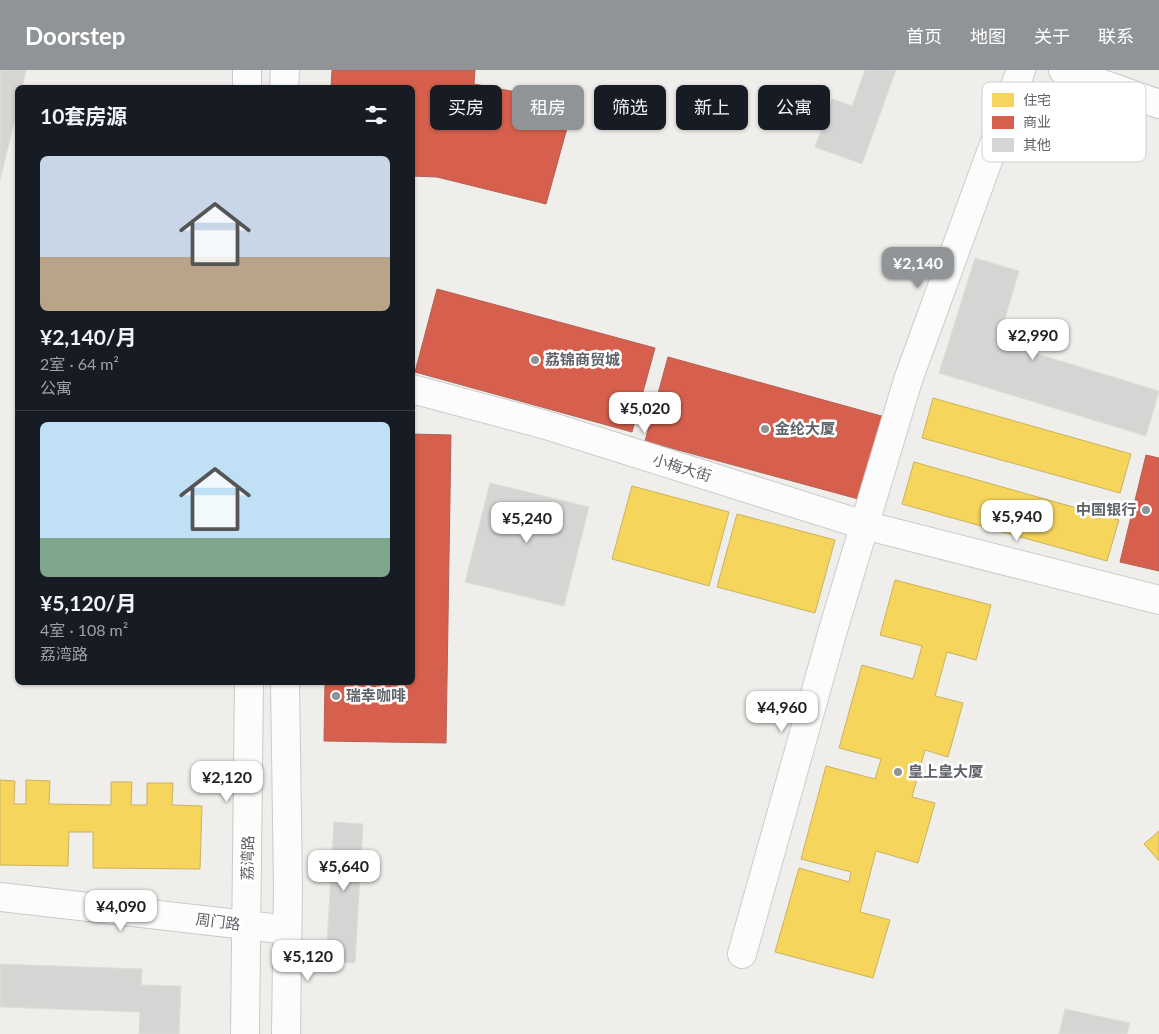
<!DOCTYPE html>
<html lang="zh">
<meta charset="utf-8">
<style>
:root{--surface:#171b24;--page:#242831;--text:#f1f3f6;--muted:#9ea1a6;--line:#363941;--accent:#919496}
body{margin:0;font-family:Lato,"Noto Sans SC",sans-serif;background:var(--page);color:var(--text);height:100vh;display:flex;flex-direction:column;font-size:19px;white-space:nowrap}
*{box-sizing:border-box;margin:0}
p{font-size:16px;color:var(--muted)}
.icon{flex:none;width:28px;height:28px;fill:none;stroke:currentColor;stroke-width:2;stroke-linecap:round;stroke-linejoin:round}
.map{position:relative;flex:1;overflow:hidden}
.side{position:absolute;left:15px;top:15px;width:400px;height:600px;display:flex;flex-direction:column;background:var(--surface);border-radius:8px;box-shadow:0 1px 4px #0004}
.side>*{flex:none}
.banner{position:absolute;left:430px;top:15px;width:475px;height:45px;display:flex;gap:10px}
.price{position:absolute;translate:-50% -42px;padding:0 11px;border-radius:10px;background:#fff;color:#222;font-size:16px;line-height:32px;filter:drop-shadow(0 1px 2px #0008)}
.price::after{content:'';position:absolute;left:50%;top:30px;width:15px;height:11px;margin-left:-8px;background:inherit;clip-path:polygon(0 0,100% 0,50% 100%)}
.price.selected{background:var(--accent);color:#fff}
ul{padding:0;list-style:none}
li{display:grid;align-content:center;gap:10px;height:265px;padding:0 25px}
li+li{border-top:1px solid var(--line)}
li span{display:grid;place-items:center;height:155px;border-radius:8px;color:#555}
li>.icon{margin-inline-start:auto}
span .icon{width:90px;height:90px;fill:#fffc;stroke-width:1}
li b{font-size:21px}
h2{display:flex;justify-content:space-between;align-items:center;height:60px;padding:0 25px;font-size:21px}
.chip{padding:0 18px;border-radius:8px;background:var(--surface);box-shadow:0 1px 4px #0004;font-size:18px;line-height:45px}
.chip.selected{background:var(--accent);color:#fff}
header{display:flex;align-items:center;gap:30px;box-sizing:border-box;height:70px;padding:0 25px;background:var(--accent);color:#fff}
header strong{font-size:24px}
nav{display:flex;gap:28px;margin-inline-start:auto;font-size:18px}
.map>svg:first-child{display:block}
.homes{fill:#f6d55c;stroke:#c9b360}
.shops{fill:#d6604d;stroke:#b26155}
.building{fill:#d6d5d3;stroke:#deddd9}
.lines{fill:none;stroke-linecap:round;stroke-linejoin:round}
.street-casing{stroke:#cbcccc;stroke-width:30}
.secondary-casing{stroke:#cacacb;stroke-width:30}
.street{stroke:#fdfcfc;stroke-width:28}
.secondary{stroke:#fdfcfc;stroke-width:28}
.poi-dot{fill:#919496;stroke:#fff;stroke-width:2}
.labels{text-anchor:middle;stroke-width:5;stroke-linejoin:round;paint-order:stroke}
.poi-label{font-size:15px;font-weight:bold;fill:#5f6368;stroke:#fff;text-anchor:start}
.street-label{font-size:15px;fill:#5f6368;stroke:#fff}
.key{fill:#fff;stroke:#cfd0d2;stroke-width:1}
.key-label{font-size:14px;fill:#5f6368}
</style>
<header>
<strong>Doorstep</strong>
<nav><a>首页</a><a>地图</a><a>关于</a><a>联系</a></nav>
</header>
<div class="map">
<svg width="1159" height="964" viewBox="0 0 1159 964">
<rect width="100%" height="100%" fill="#efeeea"/>
<g class="homes">
<polygon points="933,328 1131,384 1120,423 922,368"/>
<polygon points="914,392 1119,450 1107,491 902,434"/>
<polygon points="632,416 729,442 709,516 612,489"/>
<polygon points="737,444 835,470 815,543 717,517"/>
<polygon points="895,510 991,535 976,590 947,582 935,626 963,633 948,687 925,680 912,727 935,733 918,793 876,781 860,842 890,850 873,908 775,882 799,798 849,812 851,802 801,789 826,696 875,709 881,689 839,678 862,595 913,609 922,576 880,565"/>
<polygon points="0,710 15,711 14,734 26,734 26,710 50,711 49,734 111,735 111,712 132,712 131,735 147,735 147,713 173,713 172,735 202,736 200,799 93,798 93,762 69,762 68,796 0,795"/>
<polygon points="1159,761 1159,791 1144,774"/>
</g>
<g class="shops">
<polygon points="332,0 475,0 474,14 574,33 546,134 437,107 412,106 412,18 331,18"/>
<polygon points="437,219 655,278 632,362 415,302"/>
<polygon points="668,287 885,347 862,430 645,371"/>
<polygon points="412,364 451,365 446,673 324,671 325,612 412,612"/>
<polygon points="1146,385 1159,388 1159,501 1120,492"/>
</g>
<g class="building">
<polygon points="0,0 26,0 22,18 18,18 18,37 0,110"/>
<polygon points="865,0 896,0 862,94 815,77 832,29 852,36"/>
<polygon points="975,188 1019,201 998,272 1159,321 1146,366 939,303"/>
<polygon points="490,413 589,437 564,536 465,512"/>
<polygon points="334,752 363,754 355,893 326,891"/>
<polygon points="0,894 142,899 141,915 181,916 179,964 139,964 140,942 0,937"/>
<polygon points="1065,939 1130,953 1127,964 1059,964"/>
</g>
<g class="lines">
<defs>
<g id="street">
<polyline points="412,319 546,355 864,455 1159,530"/>
<polyline points="246,855 287,860"/>
<polyline points="742,884 833,560 908,310 1021,0"/>
</g>
<g id="secondary">
<polyline points="247,0 247,18"/>
<polyline points="1063,0 1159,34"/>
<polyline points="284,18 285,0"/>
<polyline points="285,612 288,817 286,964"/>
<polyline points="0,827 246,855"/>
<polyline points="245,964 249,612"/>
</g>
</defs>
<use href="#street" class="street-casing"/>
<use href="#secondary" class="secondary-casing"/>
<use href="#street" class="street"/>
<use href="#secondary" class="secondary"/>
</g>
<g class="poi-dot">
<circle cx="535" cy="290" r="5"/>
<circle cx="765" cy="359" r="5"/>
<circle cx="1146" cy="440" r="5"/>
<circle cx="336" cy="626" r="5"/>
<circle cx="898" cy="702" r="5"/>
</g>
<g class="labels">
<g class="poi-label">
<text x="545" y="295">荔锦商贸城</text>
<text x="775" y="364">金纶大厦</text>
<text x="1136" y="445" text-anchor="end">中国银行</text>
<text x="346" y="631">瑞幸咖啡</text>
<text x="908" y="707">皇上皇大厦</text>
</g>
<g class="street-label">
<text transform="translate(682 398) rotate(17)" y="5">小梅大街</text>
<text transform="translate(248 788) rotate(-89)" y="5">荔湾路</text>
<text transform="translate(218 852) rotate(7)" y="5">周门路</text>
</g>
</g>
<rect x="982" y="12" width="164" height="80" rx="8" class="key"/>
<rect x="992" y="23" width="22" height="14" fill="#f6d55c"/>
<rect x="992" y="46" width="22" height="13" fill="#d6604d"/>
<rect x="992" y="68" width="22" height="14" fill="#d6d5d3"/>
<g class="key-label">
<text x="1023" y="35">住宅</text>
<text x="1023" y="57">商业</text>
<text x="1023" y="80">其他</text>
</g>
</svg>
<b class="price selected" style="left:918px;top:219px">¥2,140</b>
<b class="price" style="left:1033px;top:291px">¥2,990</b>
<b class="price" style="left:645px;top:364px">¥5,020</b>
<b class="price" style="left:1017px;top:472px">¥5,940</b>
<b class="price" style="left:527px;top:474px">¥5,240</b>
<b class="price" style="left:782px;top:663px">¥4,960</b>
<b class="price" style="left:227px;top:733px">¥2,120</b>
<b class="price" style="left:344px;top:822px">¥5,640</b>
<b class="price" style="left:121px;top:862px">¥4,090</b>
<b class="price" style="left:308px;top:912px">¥5,120</b>
<div class="banner">
<a class="chip">买房</a>
<a class="chip selected">租房</a>
<a class="chip">筛选</a>
<a class="chip">新上</a>
<a class="chip">公寓</a>
</div>
<section class="side">
<h2>10套房源<svg class="icon" aria-label="filters" viewBox="0 0 24 24"><path d="M4 7h16M4 17h16"/><circle cx="9" cy="7" r="2"/><circle cx="15" cy="17" r="2"/></svg></h2>
<ul>
<li><span style="background:linear-gradient(#c9d6e8 65%,#b9a48a 0)"><svg class="icon" aria-label="home" viewBox="0 0 24 24"><path d="M3 11l9-7 9 7M6 9v11h12V9"/></svg></span><div><b>¥2,140/月</b><p>2室 · 64 m²</p><p>公寓</p></div></li>
<li><span style="background:linear-gradient(#bfe0f5 75%,#7fa58c 0)"><svg class="icon" aria-label="home" viewBox="0 0 24 24"><path d="M3 11l9-7 9 7M6 9v11h12V9"/></svg></span><div><b>¥5,120/月</b><p>4室 · 108 m²</p><p>荔湾路</p></div></li>
</ul>
</section>
</div>
